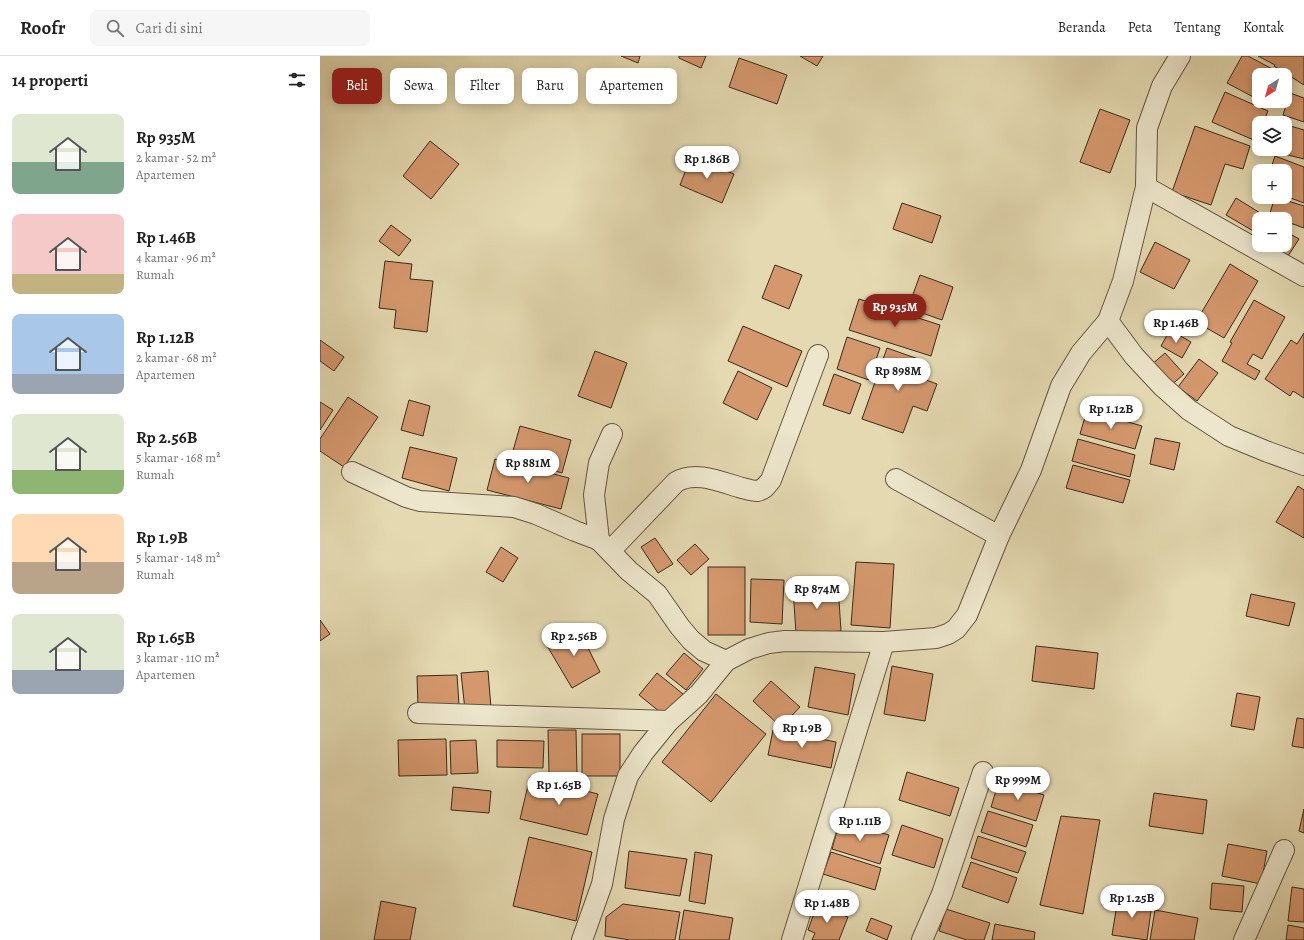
<!DOCTYPE html>
<html lang="id">
<meta charset="utf-8">
<style>
:root{--surface:#fff;--page:#f6f6f6;--text:#222;--muted:#767676;--line:#e0e0e0;--accent:#8f2418}
body{margin:0;font-family:Alegreya,serif;background:var(--page);color:var(--text);height:100vh;display:flex;flex-direction:column;font-size:15px;white-space:nowrap}
*{box-sizing:border-box;margin:0}
p{font-size:13px;color:var(--muted)}
.icon{flex:none;width:22px;height:22px;fill:none;stroke:currentColor;stroke-width:2;stroke-linecap:round;stroke-linejoin:round}
.map{position:relative;flex:1;overflow:hidden}
.drawer{display:flex;flex-direction:column;background:var(--surface);width:320px}
.drawer>*{flex:none}
.hud{position:absolute;left:12px;top:12px;width:380px;height:36px;display:flex;gap:8px}
.needle{width:26px;rotate:217deg}
.fabs{position:absolute;left:932px;top:12px;display:grid;gap:8px}
.fabs a{display:grid;place-items:center;width:40px;height:40px;border-radius:8px;background:var(--surface);box-shadow:0 2px 10px #0003;font-size:20px}
.price{position:absolute;translate:-50% -34px;padding:0 9px;border-radius:14px;background:#fff;color:#222;font-size:13px;line-height:26px;filter:drop-shadow(0 1px 2px #0008)}
.price::after{content:'';position:absolute;left:50%;top:24px;width:12px;height:9px;margin-left:-6px;background:inherit;clip-path:polygon(0 0,100% 0,50% 100%)}
.price.current{background:var(--accent);color:#fff}
ul{padding:0;list-style:none}
li{display:flex;align-items:center;gap:12px;height:100px;padding:0 12px}
li span{display:grid;place-items:center;flex:none;width:112px;height:80px;border-radius:8px;color:#555}
li>.icon{margin-inline-start:auto}
span .icon{width:48px;height:48px;fill:#fffc;stroke-width:1}
li b{font-size:17px}
h2{display:flex;justify-content:space-between;align-items:center;height:48px;padding:0 12px;font-size:17px}
.pill{padding:0 14px;border-radius:8px;background:var(--surface);box-shadow:0 2px 10px #0003;font-size:14px;line-height:36px}
.pill.current{background:var(--accent);color:#fff}
header{display:flex;align-items:center;gap:24px;box-sizing:border-box;height:56px;padding:0 20px;background:var(--surface);border-bottom:1px solid var(--line)}
header strong{font-size:19px}
nav{display:flex;gap:22px;margin-inline-start:auto;font-size:14px}
.search{width:280px;height:36px;background:var(--page);display:flex;align-items:center;gap:10px;box-sizing:border-box;padding:0 14px;border-radius:8px;color:var(--muted);font-size:15px}
main{display:flex;flex:1;min-height:0}
.map>svg:first-child{display:block}
.building{fill:#d5986d;stroke:#3a2a1c}
.lines{fill:none;stroke-linecap:round;stroke-linejoin:round}
.street-casing{stroke:#645641;stroke-width:22}
.street{stroke:#ede6cc;stroke-width:20}
</style>
<header>
<strong>Roofr</strong>
<div class="search"><svg class="icon" aria-label="search" viewBox="0 0 24 24"><circle cx="10" cy="10" r="6"/><path d="M15 15l6 6"/></svg>Cari di sini</div>
<nav><a>Beranda</a><a>Peta</a><a>Tentang</a><a>Kontak</a></nav>
</header>
<main>
<section class="drawer">
<h2>14 properti<svg class="icon" aria-label="filters" viewBox="0 0 24 24"><path d="M4 7h16M4 17h16"/><circle cx="9" cy="7" r="2"/><circle cx="15" cy="17" r="2"/></svg></h2>
<ul>
<li><span style="background:linear-gradient(#dfe7d0 60%,#7fa58c 0)"><svg class="icon" aria-label="home" viewBox="0 0 24 24"><path d="M3 11l9-7 9 7M6 9v11h12V9"/></svg></span><div><b>Rp 935M</b><p>2 kamar · 52 m²</p><p>Apartemen</p></div></li>
<li><span style="background:linear-gradient(#f6c9c9 75%,#c2b280 0)"><svg class="icon" aria-label="home" viewBox="0 0 24 24"><path d="M3 11l9-7 9 7M6 9v11h12V9"/></svg></span><div><b>Rp 1.46B</b><p>4 kamar · 96 m²</p><p>Rumah</p></div></li>
<li><span style="background:linear-gradient(#a9c7e8 75%,#9aa5b1 0)"><svg class="icon" aria-label="home" viewBox="0 0 24 24"><path d="M3 11l9-7 9 7M6 9v11h12V9"/></svg></span><div><b>Rp 1.12B</b><p>2 kamar · 68 m²</p><p>Apartemen</p></div></li>
<li><span style="background:linear-gradient(#dfe7d0 70%,#8fb573 0)"><svg class="icon" aria-label="home" viewBox="0 0 24 24"><path d="M3 11l9-7 9 7M6 9v11h12V9"/></svg></span><div><b>Rp 2.56B</b><p>5 kamar · 168 m²</p><p>Rumah</p></div></li>
<li><span style="background:linear-gradient(#ffd9b3 60%,#b9a48a 0)"><svg class="icon" aria-label="home" viewBox="0 0 24 24"><path d="M3 11l9-7 9 7M6 9v11h12V9"/></svg></span><div><b>Rp 1.9B</b><p>5 kamar · 148 m²</p><p>Rumah</p></div></li>
<li><span style="background:linear-gradient(#dfe7d0 70%,#9aa5b1 0)"><svg class="icon" aria-label="home" viewBox="0 0 24 24"><path d="M3 11l9-7 9 7M6 9v11h12V9"/></svg></span><div><b>Rp 1.65B</b><p>3 kamar · 110 m²</p><p>Apartemen</p></div></li>
</ul>
</section>
<div class="map">
<svg width="984" height="884" viewBox="0 0 984 884">
<rect width="100%" height="100%" fill="#e4d9b1"/>
<filter id="stains"><feTurbulence type="fractalNoise" baseFrequency=".005" numOctaves="4"/><feColorMatrix values="0 0 0 0 .2 0 0 0 0 .09 0 0 0 0 .02 0 0 0 .5 -.17"/></filter>
<radialGradient id="worn" r=".72"><stop offset=".6" stop-color="#630" stop-opacity="0"/><stop offset="1" stop-color="#630" stop-opacity=".3"/></radialGradient>
<g class="building">
<polygon points="301,0 320,0 318,7"/>
<polygon points="359,0 386,0 381,12 359,2"/>
<polygon points="480,0 503,0 497,10"/>
<polygon points="922,0 928,0 956,15 954,19 939,19 939,44 907,27"/>
<polygon points="938,0 984,0 984,29 954,10 955,9"/>
<polygon points="419,2 467,19 457,48 409,31"/>
<polygon points="905,36 948,55 943,67 939,67 939,78 936,85 892,66"/>
<polygon points="970,37 984,42 984,66 963,59"/>
<polygon points="780,53 810,64 790,117 760,106"/>
<polygon points="967,69 984,74 984,103 960,97 961,93 965,93 965,78"/>
<polygon points="875,70 930,90 923,113 905,108 891,149 852,136"/>
<polygon points="110,85 139,108 111,143 83,120"/>
<polygon points="955,100 984,111 984,147 965,140 965,115 950,115"/>
<polygon points="371,101 414,118 402,147 360,129"/>
<polygon points="955,141 984,150 984,172 965,165 965,163 959,163 949,160"/>
<polygon points="916,142 945,160 943,163 939,163 939,169 935,176 906,159"/>
<polygon points="582,147 621,160 612,187 573,173"/>
<polygon points="71,169 91,184 79,200 59,185"/>
<polygon points="965,175 979,183 966,203 944,189 965,189"/>
<polygon points="835,186 870,204 854,233 820,216"/>
<polygon points="65,205 92,208 90,223 113,225 107,276 74,272 76,254 59,252"/>
<polygon points="910,208 938,225 904,282 876,266"/>
<polygon points="455,209 482,219 469,253 442,242"/>
<polygon points="600,219 633,231 622,264 588,252"/>
<polygon points="539,243 620,269 611,300 529,274"/>
<polygon points="934,244 965,261 942,303 933,298 927,308 940,315 935,324 902,305 912,287 910,286"/>
<polygon points="423,270 482,295 467,331 408,305"/>
<polygon points="850,274 871,286 862,302 841,290"/>
<polygon points="984,277 984,342 973,335 970,340 945,323 971,284 977,288"/>
<polygon points="527,281 560,292 549,324 517,313"/>
<polygon points="0,284 24,301 14,315 0,305"/>
<polygon points="567,292 604,305 598,321 617,328 607,355 593,350 583,377 542,363"/>
<polygon points="275,295 307,307 291,352 258,340"/>
<polygon points="845,297 864,318 849,331 830,310"/>
<polygon points="879,303 898,317 877,345 858,331"/>
<polygon points="418,315 452,332 437,364 403,347"/>
<polygon points="514,318 541,328 530,358 503,349"/>
<polygon points="28,341 58,361 24,411 0,395 0,383"/>
<polygon points="89,344 110,350 103,380 81,374"/>
<polygon points="0,346 13,354 0,374"/>
<polygon points="767,354 822,370 815,393 760,378"/>
<polygon points="200,370 251,384 242,417 191,402"/>
<polygon points="835,382 860,387 854,414 830,408"/>
<polygon points="758,383 815,399 810,421 752,405"/>
<polygon points="90,391 137,402 129,435 82,422"/>
<polygon points="175,403 249,422 241,453 167,434"/>
<polygon points="753,409 810,424 803,447 746,432"/>
<polygon points="978,430 984,434 984,482 956,466"/>
<polygon points="335,482 353,508 338,517 321,491"/>
<polygon points="375,488 389,503 371,519 357,504"/>
<polygon points="181,491 198,502 183,526 166,516"/>
<polygon points="536,506 574,508 570,572 531,569"/>
<rect x="388" y="511" width="37" height="68"/>
<polygon points="431,523 464,524 462,568 430,566"/>
<polygon points="518,529 521,575 476,578 473,532"/>
<polygon points="931,538 975,547 969,570 926,560"/>
<polygon points="0,564 10,578 0,585"/>
<polygon points="257,570 280,616 252,632 226,588"/>
<polygon points="716,590 778,597 774,633 712,625"/>
<polygon points="364,597 383,613 366,634 346,618"/>
<polygon points="572,610 613,618 605,665 564,658"/>
<polygon points="495,611 535,618 528,659 488,651"/>
<polygon points="168,615 171,652 145,654 141,617"/>
<polygon points="337,617 363,638 345,660 319,639"/>
<polygon points="137,619 139,649 98,651 97,620"/>
<polygon points="451,625 480,651 461,671 433,645"/>
<polygon points="917,637 940,641 934,674 911,670"/>
<polygon points="396,638 446,678 391,746 342,706"/>
<polygon points="977,662 984,663 984,692 972,690"/>
<polygon points="228,674 256,674 257,718 229,718"/>
<polygon points="453,674 516,686 511,712 448,699"/>
<rect x="262" y="678" width="38" height="42"/>
<polygon points="126,683 127,719 79,720 78,684"/>
<polygon points="156,684 158,717 131,718 130,685"/>
<polygon points="177,684 224,685 223,712 177,711"/>
<polygon points="587,716 639,732 630,760 579,744"/>
<polygon points="210,721 278,738 267,779 200,763"/>
<polygon points="679,725 724,739 716,765 671,751"/>
<polygon points="133,731 171,735 169,757 131,754"/>
<polygon points="834,737 887,744 883,778 829,770"/>
<polygon points="984,753 984,777 979,775"/>
<polygon points="668,755 713,769 706,791 661,776"/>
<polygon points="741,760 780,764 763,858 720,849"/>
<polygon points="520,764 569,779 560,808 512,793"/>
<polygon points="582,769 623,783 614,812 572,799"/>
<polygon points="658,780 706,796 698,817 651,802"/>
<polygon points="209,781 272,796 256,865 193,850"/>
<polygon points="908,788 947,795 941,828 902,820"/>
<polygon points="309,795 367,803 360,840 305,832"/>
<polygon points="375,796 392,799 385,848 369,845"/>
<polygon points="511,796 561,812 555,834 503,818"/>
<polygon points="651,806 697,822 688,847 642,831"/>
<polygon points="892,827 924,830 922,856 890,853"/>
<polygon points="972,831 984,833 984,866 968,865"/>
<polygon points="798,842 832,847 827,884 792,879"/>
<polygon points="61,845 96,852 90,884 54,884"/>
<polygon points="303,848 360,856 355,884 310,884 285,880 286,861"/>
<polygon points="497,849 528,861 519,884 492,884 495,877 488,874"/>
<polygon points="626,853 670,867 664,884 647,884 619,875"/>
<polygon points="364,854 413,862 409,884 359,884"/>
<polygon points="835,854 878,862 874,884 830,884"/>
<polygon points="551,862 572,870 567,884 546,875"/>
<polygon points="675,868 715,876 714,884 672,884"/>
<polygon points="968,869 984,872 984,884 966,884"/>
</g>
<g class="lines">
<defs>
<g id="street">
<polyline points="826,131 984,220"/>
<polyline points="788,265 814,300 842,330 869,354 909,380 948,396 984,409"/>
<polyline points="292,378 279,407 274,439 279,484 309,515 337,538 360,571 371,584 384,595 406,605"/>
<polyline points="32,416 86,441 100,445 194,451 216,458 255,475 279,484"/>
<polyline points="576,423 679,480"/>
<path d="M290,495L356,426C375,414 401,426 422,432C426,433 432,435 437,435C444,434 447,429 451,424L498,299"/>
<polyline points="98,657 349,665"/>
<polyline points="262,884 282,828 294,763 308,720 323,697 349,665 379,638 406,605 429,593 449,587 465,585 564,586 616,582 628,578 636,573 647,559 679,480 711,414 741,330 761,297 788,265 803,225 826,131 827,72 842,30 860,0"/>
<polyline points="472,884 564,586"/>
<polyline points="602,884 622,838 663,716"/>
<polyline points="924,884 964,794"/>
</g>
</defs>
<use href="#street" class="street-casing"/>
<use href="#street" class="street"/>
</g>
<rect width="100%" height="100%" filter="url(#stains)"/>
<rect width="100%" height="100%" fill="url(#worn)"/>
</svg>
<div class="fabs">
<a><svg class="needle" viewBox="-14 -14 28 28"><path d="M0-13l5 13h-10z" fill="#e53935"/><path d="M0 13l5-13h-10z" fill="#767676"/></svg></a>
<a><svg class="icon" aria-label="layers" viewBox="0 0 24 24"><path d="M12 4l9 5-9 5-9-5zM3 14l9 5 9-5"/></svg></a>
<a>+</a>
<a>−</a>
</div>
<b class="price" style="left:387px;top:124px">Rp 1.86B</b>
<b class="price current" style="left:575px;top:272px">Rp 935M</b>
<b class="price" style="left:856px;top:288px">Rp 1.46B</b>
<b class="price" style="left:578px;top:336px">Rp 898M</b>
<b class="price" style="left:791px;top:374px">Rp 1.12B</b>
<b class="price" style="left:208px;top:428px">Rp 881M</b>
<b class="price" style="left:497px;top:554px">Rp 874M</b>
<b class="price" style="left:254px;top:601px">Rp 2.56B</b>
<b class="price" style="left:482px;top:693px">Rp 1.9B</b>
<b class="price" style="left:698px;top:745px">Rp 999M</b>
<b class="price" style="left:239px;top:750px">Rp 1.65B</b>
<b class="price" style="left:540px;top:786px">Rp 1.11B</b>
<b class="price" style="left:812px;top:863px">Rp 1.25B</b>
<b class="price" style="left:507px;top:868px">Rp 1.48B</b>
<div class="hud">
<a class="pill current">Beli</a>
<a class="pill">Sewa</a>
<a class="pill">Filter</a>
<a class="pill">Baru</a>
<a class="pill">Apartemen</a>
</div>
</div>
</main>
